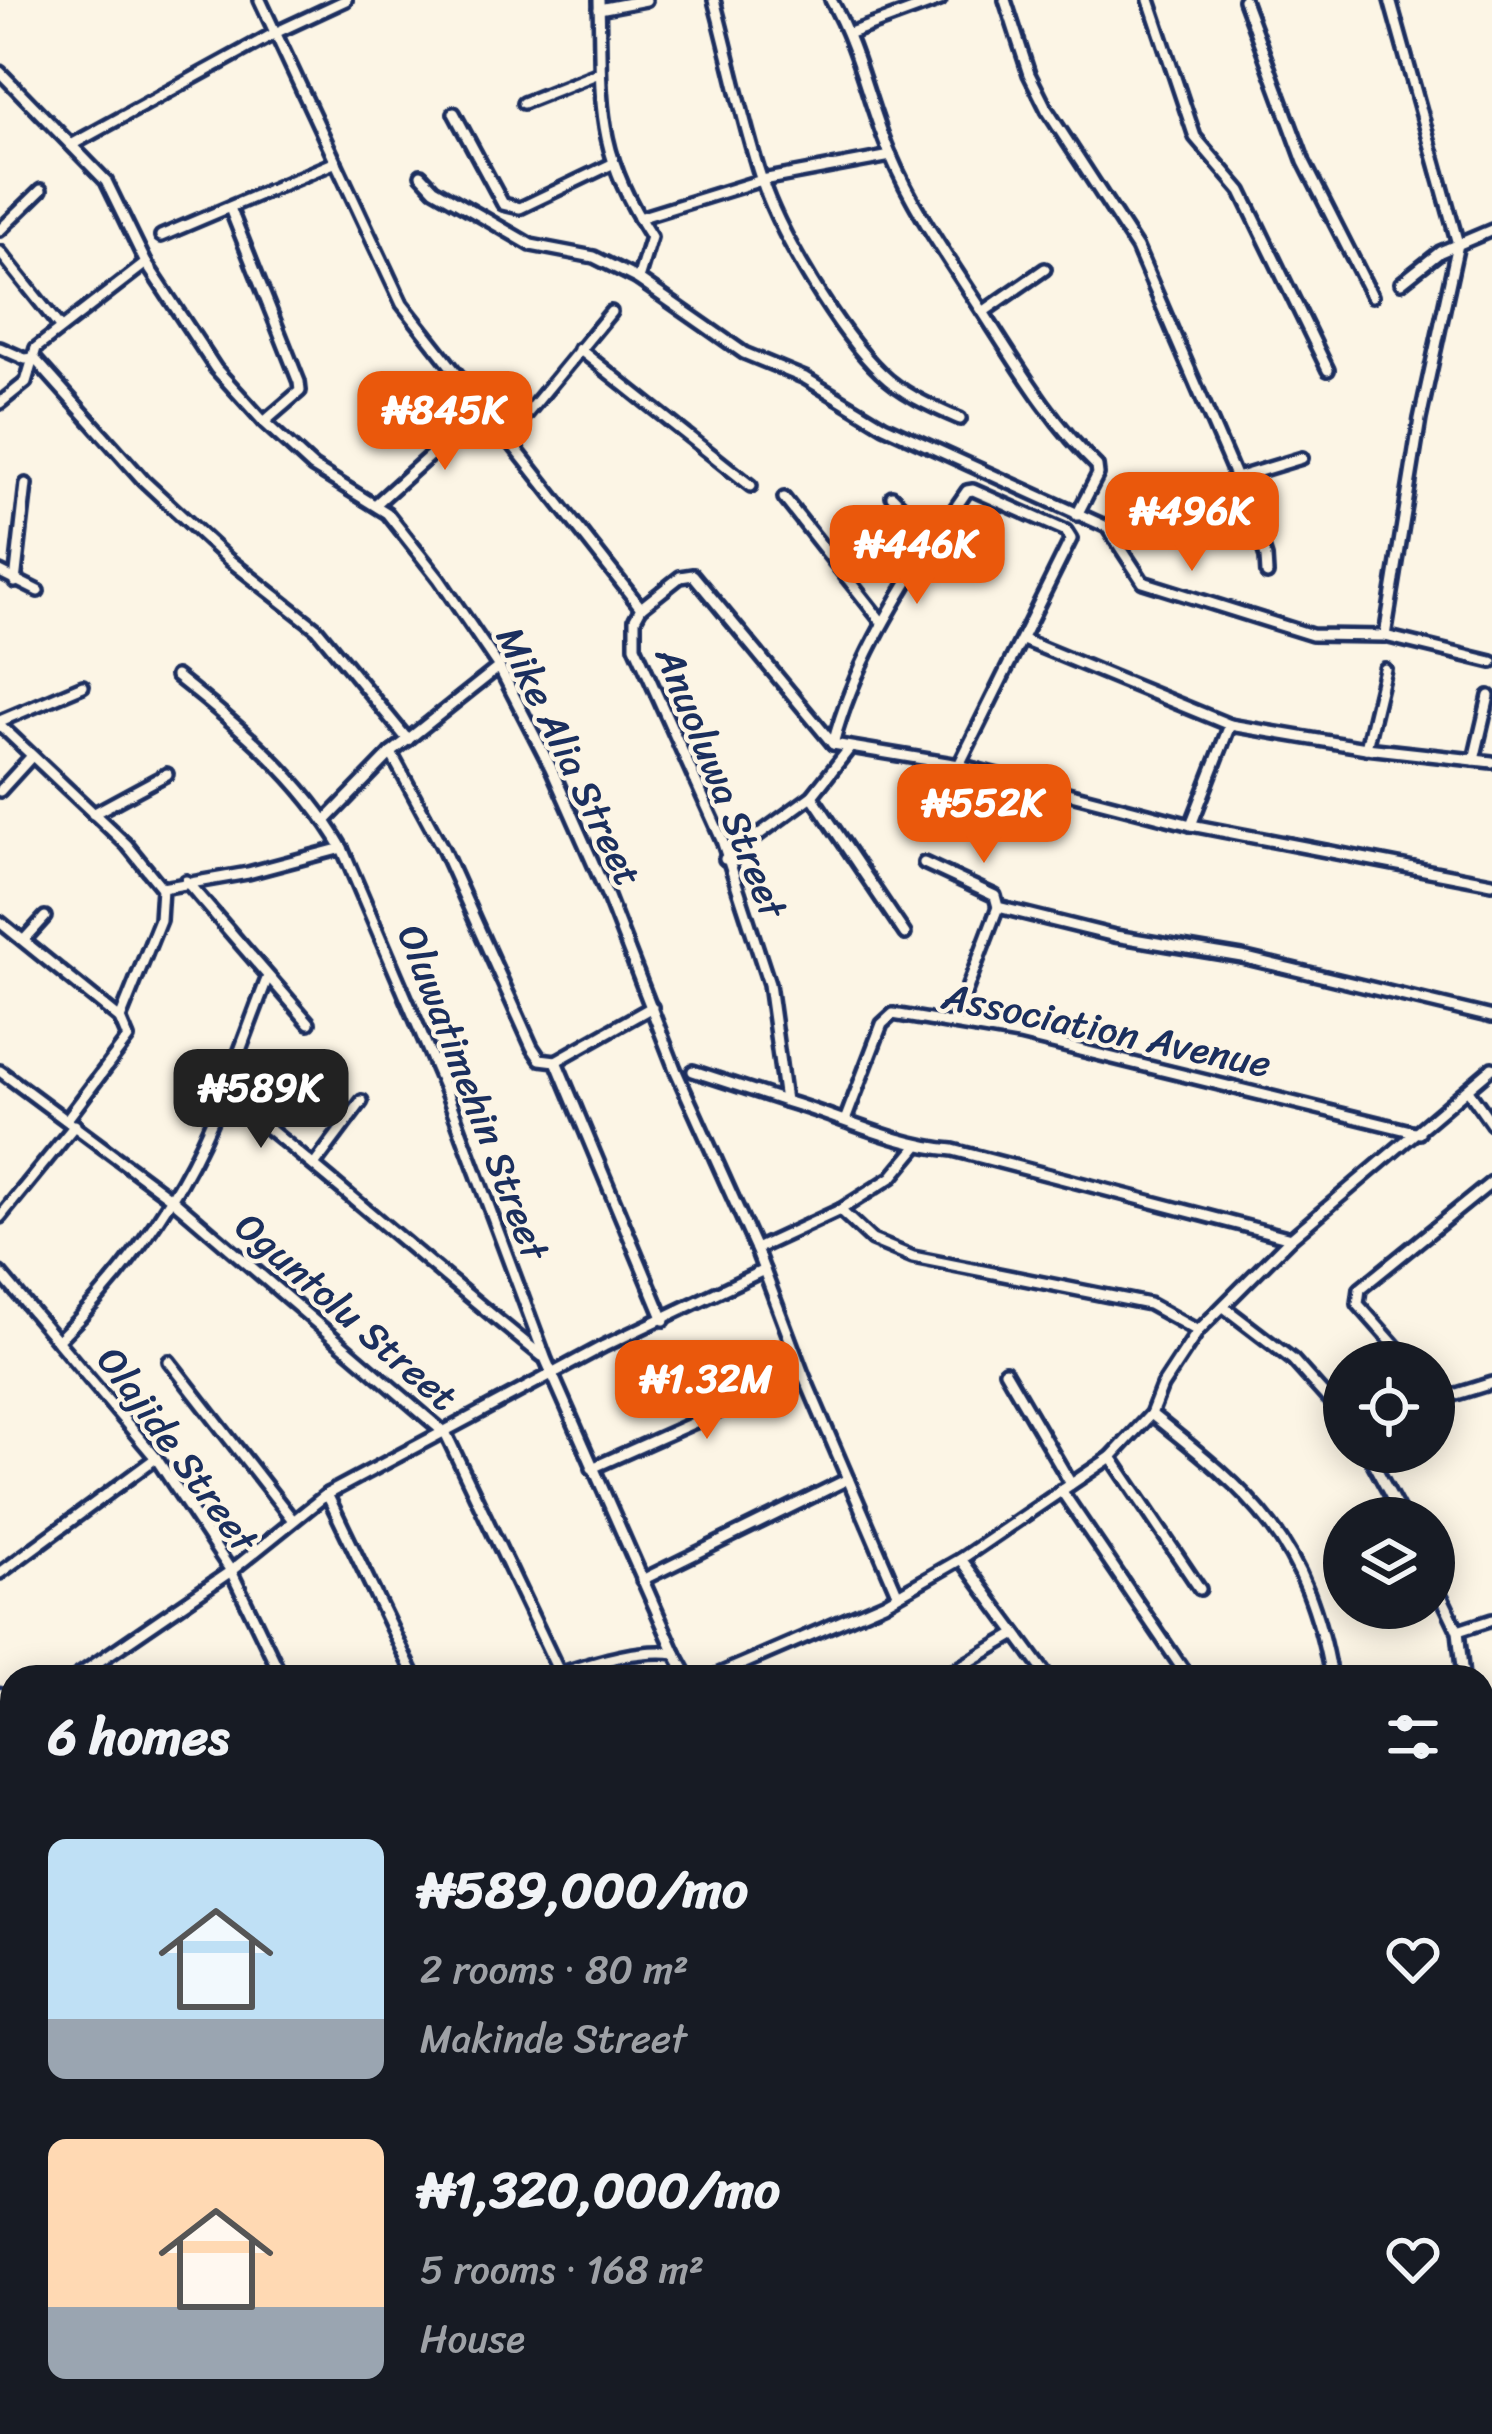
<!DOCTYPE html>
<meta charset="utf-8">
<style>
:root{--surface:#171b24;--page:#20242c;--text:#f1f3f6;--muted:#9ea1a6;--accent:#ea580c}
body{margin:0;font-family:Sriracha,sans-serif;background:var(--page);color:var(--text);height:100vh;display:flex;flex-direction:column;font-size:45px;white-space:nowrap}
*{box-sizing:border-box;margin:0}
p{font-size:39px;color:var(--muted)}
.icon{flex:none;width:66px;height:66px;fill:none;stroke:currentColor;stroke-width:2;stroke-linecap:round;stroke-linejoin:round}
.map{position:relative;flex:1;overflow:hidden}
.details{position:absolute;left:0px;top:1665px;width:1494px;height:771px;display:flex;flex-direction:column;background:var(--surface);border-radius:36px 36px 0 0;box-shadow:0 6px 30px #0003}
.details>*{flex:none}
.controls{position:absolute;left:1323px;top:1341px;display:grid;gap:24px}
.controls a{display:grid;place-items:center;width:132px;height:132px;border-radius:50%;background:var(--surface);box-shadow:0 6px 30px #0003;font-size:60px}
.price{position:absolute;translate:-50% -102px;padding:0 27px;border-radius:24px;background:var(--accent);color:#fff;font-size:39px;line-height:78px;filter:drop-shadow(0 3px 6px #0008)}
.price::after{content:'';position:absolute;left:50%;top:72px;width:36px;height:27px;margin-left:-18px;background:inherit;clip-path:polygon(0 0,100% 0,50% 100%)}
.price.selected{background:#222;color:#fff}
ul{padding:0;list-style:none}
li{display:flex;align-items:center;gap:36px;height:300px;padding:0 48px}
li span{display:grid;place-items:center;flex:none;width:336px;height:240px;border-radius:18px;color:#555}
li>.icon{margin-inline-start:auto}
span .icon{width:144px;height:144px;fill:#fffc;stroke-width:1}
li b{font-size:51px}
h2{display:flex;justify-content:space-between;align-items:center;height:144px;padding:0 48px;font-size:51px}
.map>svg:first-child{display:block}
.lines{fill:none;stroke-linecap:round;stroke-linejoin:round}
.minor-casing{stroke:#1b2f5e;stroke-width:18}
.tertiary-casing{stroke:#1b2f5e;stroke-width:20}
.secondary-casing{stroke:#1b2f5e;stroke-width:21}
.minor{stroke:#fcf5e5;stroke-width:9}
.tertiary{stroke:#fcf5e5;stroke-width:10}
.secondary{stroke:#fcf5e5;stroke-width:12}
.labels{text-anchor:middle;stroke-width:9;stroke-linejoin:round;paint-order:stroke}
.street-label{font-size:39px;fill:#1b2f5e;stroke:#fcf5e5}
</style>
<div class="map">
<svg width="1492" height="2434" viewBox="0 0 1492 2434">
<rect width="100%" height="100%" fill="#fcf5e5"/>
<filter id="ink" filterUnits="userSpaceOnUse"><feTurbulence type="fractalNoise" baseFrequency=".00833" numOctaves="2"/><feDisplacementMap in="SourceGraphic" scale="24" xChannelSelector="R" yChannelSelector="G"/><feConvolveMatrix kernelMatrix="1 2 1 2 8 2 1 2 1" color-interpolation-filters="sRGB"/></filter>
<g filter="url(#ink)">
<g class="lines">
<defs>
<g id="minor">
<path d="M260,0L402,304L641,608L635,619V646L722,840L769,984L785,1101C841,1117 895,1145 953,1150L1291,1238"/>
<path d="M599,0C602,101 593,147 651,237L638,279"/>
<path d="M714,0C730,59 742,120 761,178C780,235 838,332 881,373C902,394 933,407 960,419"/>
<path d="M831,0C859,49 868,102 890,154C913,209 950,261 983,312C1018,366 1050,421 1097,466L1098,474L1077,515"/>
<polyline points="1005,0 1029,74 1047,110 1137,248 1255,522 1266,557 1267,574"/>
<polyline points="1149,0 1195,137 1241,191 1328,370"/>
<polyline points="1244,0 1304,162 1372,296"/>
<polyline points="599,9 646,0"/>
<polyline points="850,33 940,0"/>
<polyline points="0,72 106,181 146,263 216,369 264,422 313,467 387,513 439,579 499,667 551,768 608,897 675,1069 756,1249 803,1374 897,1593"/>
<polyline points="523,103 599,73"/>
<polyline points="454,113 503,204 520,208 612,164"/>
<polyline points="73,144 277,32 346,0"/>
<polyline points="421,175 434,189 531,245 594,257 638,279 744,353 805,378 884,426 1107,527 1143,582 1312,635 1385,636 1492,662"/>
<polyline points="230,208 299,382 300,391 264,422"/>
<polyline points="639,218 762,180 891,156"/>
<polyline points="0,230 41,190"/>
<polyline points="161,236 336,162"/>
<polyline points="0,252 59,326"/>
<polyline points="1401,283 1440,252 1492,230"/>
<polyline points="983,312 1045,269"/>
<polyline points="0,348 25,359 34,358 144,481 228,559 317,629 408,740"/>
<polyline points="579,349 751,486"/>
<polyline points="0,403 26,382 36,348 146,263"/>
<polyline points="507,438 611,312"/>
<polyline points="784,498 881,621"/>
<polyline points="376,504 484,407"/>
<polyline points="1150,528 1236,478 1302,458"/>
<polyline points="934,539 967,491 973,490 1066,531 1071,539 959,765"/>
<polyline points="0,572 38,591"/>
<polyline points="15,582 26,484"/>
<polyline points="641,608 680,577 693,575 833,744 959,765 1191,825 1492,883"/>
<polyline points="1385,636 1420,419 1458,244 1390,0"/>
<polyline points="1023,640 1230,725 1366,748 1492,762"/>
<path d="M176,676C238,725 302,779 342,848L445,1089L546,1360L675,1653"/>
<polyline points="0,721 83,686"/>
<polyline points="0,725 127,845 162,888"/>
<path d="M833,744C853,668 892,605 934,539L892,496"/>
<polyline points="1366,748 1385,669"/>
<polyline points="391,753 443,849 532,1047 540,1059 556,1061 664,1320"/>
<polyline points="1474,760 1489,696"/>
<polyline points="0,791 31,757"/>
<polyline points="812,796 905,934"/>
<polyline points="93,814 167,774"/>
<polyline points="326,820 391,753 499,667"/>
<polyline points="1191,825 1230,725"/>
<polyline points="725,859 812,796 849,749"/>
<polyline points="924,863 995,896 998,907 1115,936 1242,957 1492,1017"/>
<polyline points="186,881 309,1023"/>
<polyline points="0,922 120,1019 128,1038 68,1118"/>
<polyline points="24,940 45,917"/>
<polyline points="120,1019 160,920 162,888 248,873 342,848"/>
<polyline points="954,1023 998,907"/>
<polyline points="556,1061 652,1007"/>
<polyline points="0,1071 172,1199 446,1434 560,1674"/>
<polyline points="693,1071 785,1101"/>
<polyline points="1468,1090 1492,1124"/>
<path d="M223,1092C332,1178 435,1270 542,1356"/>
<polyline points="846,1118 882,1024 893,1014 1019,1035 1419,1133"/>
<polyline points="315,1164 362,1101"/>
<polyline points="840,1210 892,1177 917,1147"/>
<polyline points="0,1217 75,1125"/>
<polyline points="756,1249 840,1210 872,1240 913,1257 1149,1304 1198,1331"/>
<polyline points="0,1273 156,1458 231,1571 282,1677"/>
<polyline points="1225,1308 1293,1360 1344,1417"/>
<path d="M59,1339C101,1298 139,1251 170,1201C213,1134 238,1053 267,979"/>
<polyline points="169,1361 292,1519"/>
<polyline points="1403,1362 1396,1347 1358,1304 1360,1289 1492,1182"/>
<polyline points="1005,1371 1071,1484"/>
<polyline points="1434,1401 1492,1383"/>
<path d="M1151,1414C1254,1496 1307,1540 1331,1677"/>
<polyline points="1367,1452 1403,1518"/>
<polyline points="1111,1457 1200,1589"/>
<polyline points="592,1468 803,1374"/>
<polyline points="1061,1490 1188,1677"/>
<polyline points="327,1494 415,1677"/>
<polyline points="961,1559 1048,1677"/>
<polyline points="0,1573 156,1458"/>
<polyline points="642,1580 848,1479"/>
<polyline points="1434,1581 1458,1631 1463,1677"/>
<polyline points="1458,1631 1492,1620"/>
<polyline points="76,1677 231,1571 327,1494 604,1346 764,1270"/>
<path d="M549,1677C588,1665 634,1648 675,1653L688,1677"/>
<polyline points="712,1677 884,1603 961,1559 1111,1457 1151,1414 1162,1386 1198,1331 1291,1238 1492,1068"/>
<polyline points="943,1677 1016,1634"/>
<polyline points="0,1859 12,1856"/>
<polyline points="0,1920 12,1916"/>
<polyline points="0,2032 12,2023"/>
<polyline points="1482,2107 1492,2120"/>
<polyline points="0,2109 12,2103"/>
<polyline points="0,2257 12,2246"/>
<polyline points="1482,2276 1492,2269"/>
<polyline points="0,2409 7,2400"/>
<polyline points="255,2424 264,2434"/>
<polyline points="648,2424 655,2434"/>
<polyline points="798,2424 805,2434"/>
<polyline points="1272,2424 1279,2434"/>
<polyline points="88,2434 95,2424"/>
<polyline points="875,2434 881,2424"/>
<polyline points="1247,2434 1262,2424"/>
<polyline points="1479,2434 1492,2425"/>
</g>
<g id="tertiary">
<polyline points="1482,2006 1492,1997"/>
<polyline points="1482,2021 1492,2011"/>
<polyline points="1035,2434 1044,2424"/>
<polyline points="1050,2434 1060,2424"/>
</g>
<g id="secondary">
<polyline points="0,1695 12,1723"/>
<polyline points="0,1721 12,1761"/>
<polyline points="414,2424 421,2434"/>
<polyline points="427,2424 433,2434"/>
</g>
</defs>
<use href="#minor" class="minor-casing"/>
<use href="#tertiary" class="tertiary-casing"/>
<use href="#secondary" class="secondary-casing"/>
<use href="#minor" class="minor"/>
<use href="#tertiary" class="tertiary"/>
<use href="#secondary" class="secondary"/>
</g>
</g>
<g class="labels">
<g class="street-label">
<text transform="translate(570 756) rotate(64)" y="14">Mike Alia Street</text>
<text transform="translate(722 782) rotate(68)" y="14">Anuoluwa Street</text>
<text transform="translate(1107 1029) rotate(12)" y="14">Association Avenue</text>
<text transform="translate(474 1092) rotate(69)" y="14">Oluwatimehin Street</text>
<text transform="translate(347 1311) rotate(41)" y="14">Oguntolu Street</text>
<text transform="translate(178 1449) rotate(54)" y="14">Olajide Street</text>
</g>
</g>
</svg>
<div class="controls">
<a><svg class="icon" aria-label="locate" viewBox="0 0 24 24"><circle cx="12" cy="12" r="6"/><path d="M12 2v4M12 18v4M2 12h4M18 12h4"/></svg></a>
<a><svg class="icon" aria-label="layers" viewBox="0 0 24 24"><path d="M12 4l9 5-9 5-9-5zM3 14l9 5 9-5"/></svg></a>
</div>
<b class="price" style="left:445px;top:473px">₦845K</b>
<b class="price" style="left:1192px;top:574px">₦496K</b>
<b class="price" style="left:917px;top:607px">₦446K</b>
<b class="price" style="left:984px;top:866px">₦552K</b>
<b class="price selected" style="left:261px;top:1151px">₦589K</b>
<b class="price" style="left:707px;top:1442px">₦1.32M</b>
<section class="details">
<h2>6 homes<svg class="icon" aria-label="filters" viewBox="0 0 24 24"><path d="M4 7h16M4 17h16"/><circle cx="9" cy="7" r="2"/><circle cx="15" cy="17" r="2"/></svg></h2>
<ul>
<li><span style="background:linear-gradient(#bfe0f5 75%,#9aa5b1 0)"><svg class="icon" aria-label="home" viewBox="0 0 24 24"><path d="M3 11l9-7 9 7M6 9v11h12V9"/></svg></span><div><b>₦589,000/mo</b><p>2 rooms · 80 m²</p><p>Makinde Street</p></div><svg class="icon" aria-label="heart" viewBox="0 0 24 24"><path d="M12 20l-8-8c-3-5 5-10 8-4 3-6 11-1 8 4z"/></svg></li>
<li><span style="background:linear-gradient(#ffd9b3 70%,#9aa5b1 0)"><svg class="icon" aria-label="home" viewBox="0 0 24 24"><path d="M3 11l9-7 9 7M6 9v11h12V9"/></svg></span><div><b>₦1,320,000/mo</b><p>5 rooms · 168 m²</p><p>House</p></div><svg class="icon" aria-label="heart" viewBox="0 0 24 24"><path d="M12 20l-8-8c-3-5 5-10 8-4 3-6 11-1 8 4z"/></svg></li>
</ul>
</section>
</div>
